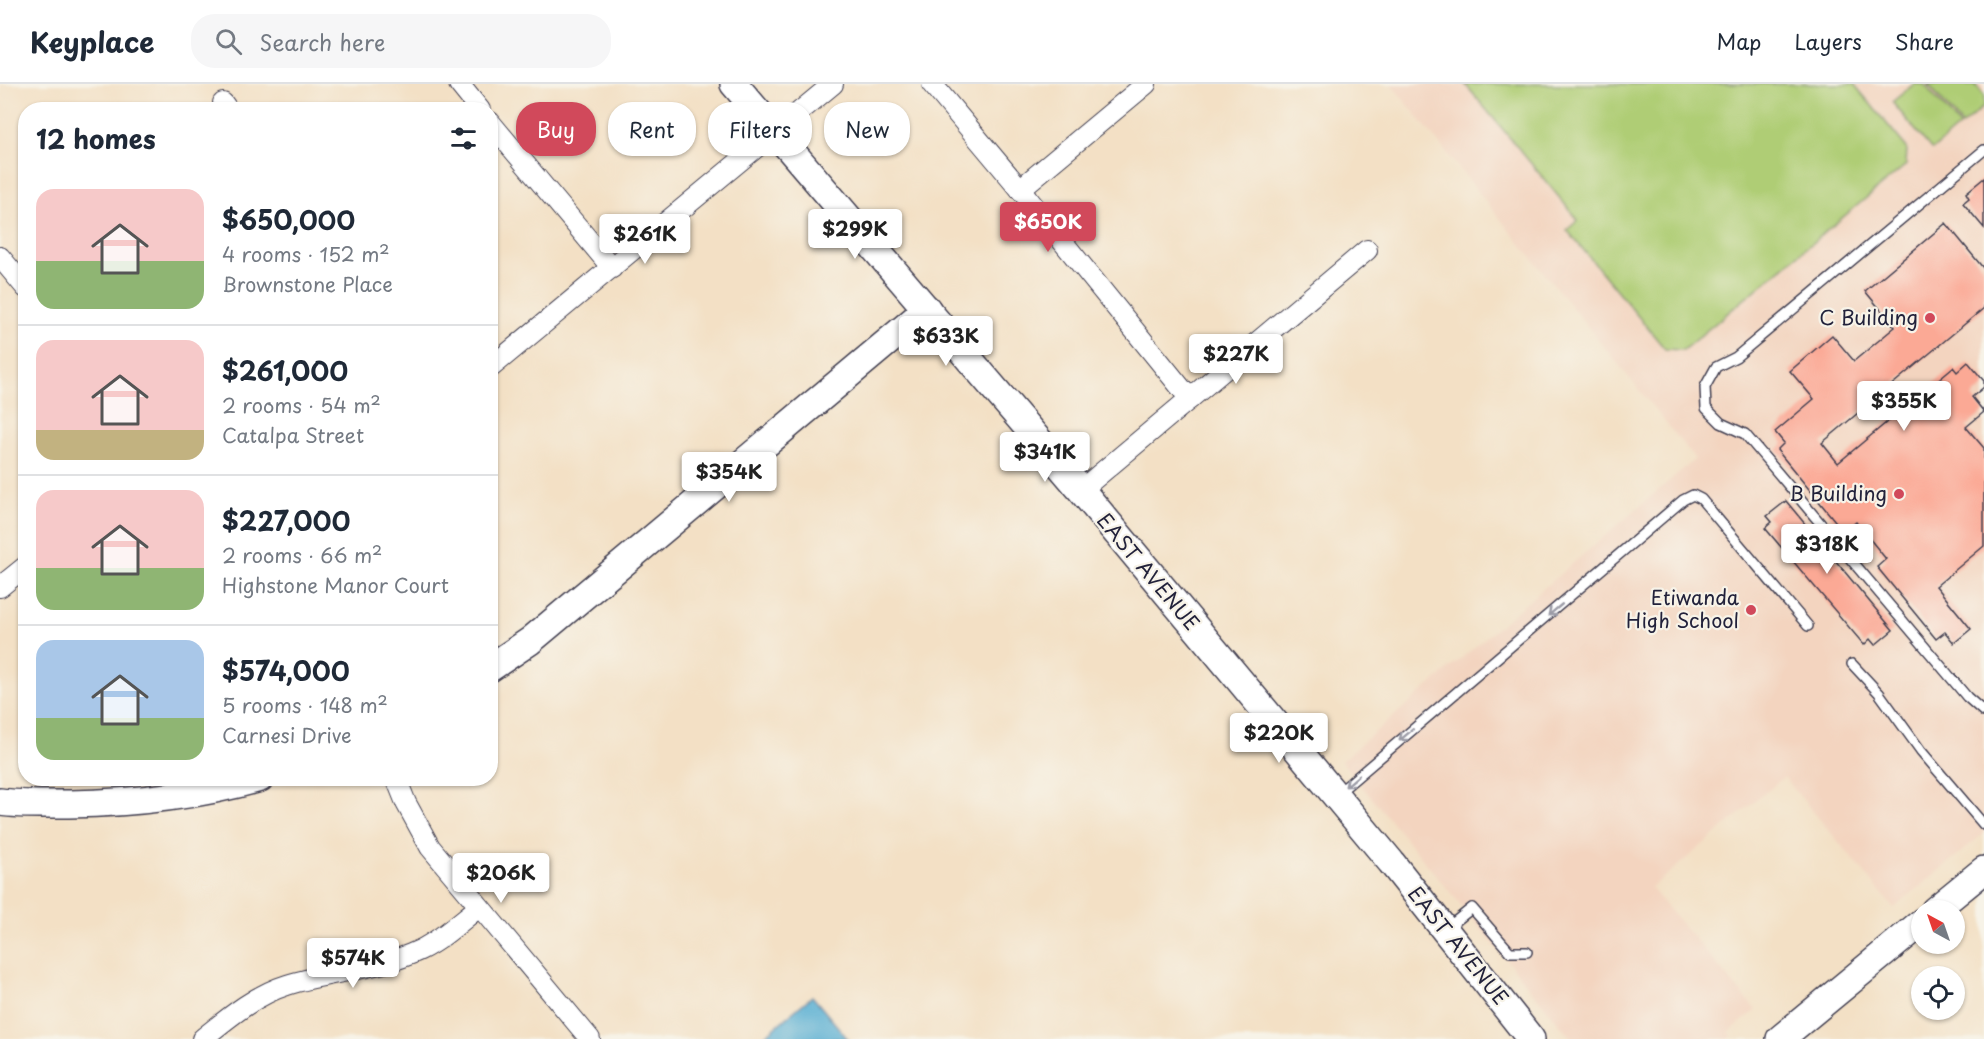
<!DOCTYPE html>
<meta charset="utf-8">
<style>
:root{--surface:#fff;--page:#f6f6f7;--text:#1f2937;--muted:#747a83;--line:#e0e1e3;--accent:#d1495b}
body{margin:0;font-family:"Playpen Sans",sans-serif;background:var(--page);color:var(--text);height:100vh;display:flex;flex-direction:column;font-size:22px;white-space:nowrap}
*{box-sizing:border-box;margin:0}
p{font-size:20px;color:var(--muted)}
.icon{flex:none;width:33px;height:33px;fill:none;stroke:currentColor;stroke-width:2;stroke-linecap:round;stroke-linejoin:round}
.map{position:relative;flex:1;overflow:hidden}
.panel{position:absolute;left:18px;top:18px;width:480px;height:684px;display:flex;flex-direction:column;background:var(--surface);border-radius:24px;box-shadow:0 2px 4px #0004}
.panel>*{flex:none}
.guide{position:absolute;left:516px;top:18px;width:570px;height:54px;display:flex;gap:12px}
.needle{width:39px;rotate:320deg}
.buttons{position:absolute;left:1911px;top:816px;display:grid;gap:12px}
.buttons a{display:grid;place-items:center;width:54px;height:54px;border-radius:50%;background:var(--surface);box-shadow:0 2px 4px #0004;font-size:30px}
.price{position:absolute;translate:-50% -51px;padding:0 14px;border-radius:6px;background:#fff;color:#222;font-size:20px;line-height:39px;filter:drop-shadow(0 2px 3px #0008)}
.price::after{content:'';position:absolute;left:50%;top:36px;width:18px;height:14px;margin-left:-9px;background:inherit;clip-path:polygon(0 0,100% 0,50% 100%)}
.price.current{background:var(--accent);color:#fff}
ul{padding:0;list-style:none}
li{display:flex;align-items:center;gap:18px;height:150px;padding:0 18px}
li+li{border-top:2px solid var(--line)}
li span{display:grid;place-items:center;flex:none;width:168px;height:120px;border-radius:18px;color:#555}
li>.icon{margin-inline-start:auto}
span .icon{width:72px;height:72px;fill:#fffc;stroke-width:1}
li b{font-size:26px}
h2{display:flex;justify-content:space-between;align-items:center;height:72px;padding:0 18px;font-size:26px}
.chip{padding:0 21px;border-radius:24px;background:var(--surface);box-shadow:0 2px 4px #0004;font-size:21px;line-height:54px}
.chip.current{background:var(--accent);color:#fff}
header{display:flex;align-items:center;gap:36px;box-sizing:border-box;height:84px;padding:0 30px;background:var(--surface);border-bottom:2px solid var(--line)}
header strong{font-size:28px}
nav{display:flex;gap:33px;margin-inline-start:auto;font-size:21px}
.search{width:420px;height:54px;background:var(--page);display:flex;align-items:center;gap:15px;box-sizing:border-box;padding:0 21px;border-radius:24px;color:var(--muted);font-size:22px}
.map>svg:first-child{display:block}
.built{fill:#f3d4bf}
.green{fill:#afcd74;stroke:#687858;stroke-width:1.5}
.water{fill:#56aed3;stroke:#3c6887;stroke-width:1.5}
.building{fill:#fba995}
.lines{fill:none;stroke-linecap:round;stroke-linejoin:round}
.lane-casing{stroke:#413e50;stroke-width:12}
.street-casing{stroke:#413e50;stroke-width:22}
.secondary-casing{stroke:#413e50;stroke-width:30}
.lane{stroke:#fff;stroke-width:9}
.street{stroke:#fff;stroke-width:20}
.secondary{stroke:#fff;stroke-width:27}
.oneway{stroke:#9c9ca7}
.poi-dot{fill:#d1495b;stroke:#f7f3e8;stroke-width:2}
.labels{text-anchor:middle;stroke-width:4.5;stroke-linejoin:round;paint-order:stroke}
.poi-label{font-size:20px;fill:#22223b;stroke:#f7f3e8;text-anchor:end}
.street-label{font-size:20px;fill:#22223b;stroke:#f7f3e8}
</style>
<header>
<strong>Keyplace</strong>
<div class="search"><svg class="icon" aria-label="search" viewBox="0 0 24 24"><circle cx="10" cy="10" r="6"/><path d="M15 15l6 6"/></svg>Search here</div>
<nav><a>Map</a><a>Layers</a><a>Share</a></nav>
</header>
<div class="map">
<svg width="1984" height="955" viewBox="0 0 1984 955">
<rect width="100%" height="100%" fill="#f7f3e8"/>
<filter id="ink" filterUnits="userSpaceOnUse"><feTurbulence type="fractalNoise" baseFrequency=".0167" numOctaves="2"/><feDisplacementMap in="SourceGraphic" scale="12" xChannelSelector="R" yChannelSelector="G"/><feConvolveMatrix kernelMatrix="1 2 1 2 8 2 1 2 1" color-interpolation-filters="sRGB"/></filter>
<filter id="wash" filterUnits="userSpaceOnUse"><feTurbulence type="fractalNoise" baseFrequency=".008" numOctaves="4" result="noise"/><feDisplacementMap in="SourceGraphic" scale="24" xChannelSelector="R" yChannelSelector="G"/><feGaussianBlur stdDeviation="1.35" result="paint"/><feColorMatrix in="noise" values="0 0 0 0 0 0 0 0 0 0 0 0 0 0 0 0 0 1.4 0 .05"/><feComposite in="paint" operator="in"/></filter>
<g filter="url(#wash)">
<rect width="100%" height="100%" fill="#f3e0c5"/>
<polygon class="built" points="1391,0 1984,0 1984,749 1894,824 1784,693 1651,804 1756,926 1729,948 1732,952 1729,955 1572,955 1341,677 1695,375"/>
<g class="green">
<polygon points="1465,0 1854,0 1907,64 1906,81 1683,266 1665,265 1567,146 1578,136"/>
<polygon points="1914,0 1924,0 1960,42 1932,66 1892,18"/>
<polygon points="1928,0 1975,0 1984,11 1984,22 1962,41"/>
</g>
<polygon class="water" points="812,912 848,955 761,955"/>
<g id="blocks">
<g class="building">
<polygon points="1984,94 1984,144 1963,119 1969,114 1966,109"/>
<polygon points="1946,139 1984,185 1984,224 1822,359 1838,379 1953,283 1957,288 1968,278 1984,297 1984,303 1972,313 1984,328 1966,343 1984,364 1984,462 1936,502 1971,545 1954,559 1945,548 1936,555 1877,483 1886,475 1856,438 1844,448 1777,366 1784,359 1775,348 1814,315 1790,287 1832,251 1854,277 1895,243 1865,207"/>
<polygon points="1786,417 1893,546 1875,561 1870,555 1864,561 1765,444 1772,438 1767,432"/>
</g>
</g>
</g>
<g filter="url(#ink)">
<use href="#blocks" fill-opacity="0" stroke="#413e50" stroke-width="1.5"/>
<g class="lines">
<defs>
<g id="lane">
<polyline points="1984,66 1736,273 1716,283 1705,303 1706,324 1721,339 1745,350 1967,613 1984,628"/>
<polyline points="1852,580 1879,609 1921,667 1984,741"/>
<polyline points="1337,710 1683,416 1693,411 1701,415 1808,542"/>
<polyline points="1446,845 1472,824 1510,868 1527,868"/>
</g>
<g id="street">
<polyline points="459,0 480,26"/>
<polyline points="932,0 1020,105 1190,315"/>
<polyline points="223,19 228,26"/>
<polyline points="490,38 612,184"/>
<polyline points="1020,105 1146,0"/>
<polyline points="0,173 26,204"/>
<polyline points="490,284 833,0"/>
<polyline points="1081,406 1367,166"/>
<polyline points="0,503 26,482"/>
<polyline points="396,694 406,719 430,763 590,955"/>
<path d="M202,955C228,934 255,911 287,901C331,887 378,886 420,866C441,856 460,838 479,823"/>
</g>
<g id="secondary">
<polyline points="734,0 1081,406 1391,778 1531,955"/>
<polyline points="490,584 530,557 927,225"/>
<path d="M0,718C22,721 46,720 69,720C134,719 197,712 260,694"/>
<polyline points="1935,826 1984,786"/>
<polyline points="1780,955 1922,838"/>
</g>
</defs>
<use href="#lane" class="lane-casing"/>
<use href="#street" class="street-casing"/>
<use href="#secondary" class="secondary-casing"/>
<use href="#lane" class="lane"/>
<use href="#street" class="street"/>
<use href="#secondary" class="secondary"/>
</g>
<defs><path id="oneway-shaft" d="M-6 0H5M1.5-3L5.5 0L1.5 3" fill="none" stroke-width="1.6" stroke-linecap="round" stroke-linejoin="round" transform="scale(1.5)"/></defs>
<g class="oneway">
<use href="#oneway-shaft" transform="translate(1555 526) rotate(140)"/>
<use href="#oneway-shaft" transform="translate(1406 651) rotate(140)"/>
<use href="#oneway-shaft" transform="translate(1352 697) rotate(140)"/>
</g>
</g>
<g class="poi-dot">
<circle cx="1930" cy="234" r="6"/>
<circle cx="1899" cy="410" r="6"/>
<circle cx="1751" cy="526" r="6"/>
</g>
<g class="labels">
<g class="poi-label">
<text x="1918" y="241">C Building</text>
<text x="1887" y="417">B Building</text>
<text x="1739" y="521">Etiwanda<tspan x="1739" dy="23">High School</tspan></text>
</g>
<g class="street-label">
<text transform="translate(1148 488) rotate(50)" y="7">EAST AVENUE</text>
<text transform="translate(1458 862) rotate(51)" y="7">EAST AVENUE</text>
</g>
</g>
</svg>
<div class="buttons">
<a><svg class="needle" viewBox="-14 -14 28 28"><path d="M0-13l5 13h-10z" fill="#e53935"/><path d="M0 13l5-13h-10z" fill="#747a83"/></svg></a>
<a><svg class="icon" aria-label="locate" viewBox="0 0 24 24"><circle cx="12" cy="12" r="6"/><path d="M12 2v4M12 18v4M2 12h4M18 12h4"/></svg></a>
</div>
<b class="price current" style="left:1048px;top:169px">$650K</b>
<b class="price" style="left:855px;top:176px">$299K</b>
<b class="price" style="left:645px;top:181px">$261K</b>
<b class="price" style="left:946px;top:283px">$633K</b>
<b class="price" style="left:1236px;top:301px">$227K</b>
<b class="price" style="left:1904px;top:348px">$355K</b>
<b class="price" style="left:1045px;top:399px">$341K</b>
<b class="price" style="left:729px;top:419px">$354K</b>
<b class="price" style="left:1827px;top:491px">$318K</b>
<b class="price" style="left:1279px;top:680px">$220K</b>
<b class="price" style="left:501px;top:820px">$206K</b>
<b class="price" style="left:353px;top:905px">$574K</b>
<div class="guide">
<a class="chip current">Buy</a>
<a class="chip">Rent</a>
<a class="chip">Filters</a>
<a class="chip">New</a>
</div>
<section class="panel">
<h2>12 homes<svg class="icon" aria-label="filters" viewBox="0 0 24 24"><path d="M4 7h16M4 17h16"/><circle cx="9" cy="7" r="2"/><circle cx="15" cy="17" r="2"/></svg></h2>
<ul>
<li><span style="background:linear-gradient(#f6c9c9 60%,#8fb573 0)"><svg class="icon" aria-label="home" viewBox="0 0 24 24"><path d="M3 11l9-7 9 7M6 9v11h12V9"/></svg></span><div><b>$650,000</b><p>4 rooms · 152 m²</p><p>Brownstone Place</p></div></li>
<li><span style="background:linear-gradient(#f6c9c9 75%,#c2b280 0)"><svg class="icon" aria-label="home" viewBox="0 0 24 24"><path d="M3 11l9-7 9 7M6 9v11h12V9"/></svg></span><div><b>$261,000</b><p>2 rooms · 54 m²</p><p>Catalpa Street</p></div></li>
<li><span style="background:linear-gradient(#f6c9c9 65%,#8fb573 0)"><svg class="icon" aria-label="home" viewBox="0 0 24 24"><path d="M3 11l9-7 9 7M6 9v11h12V9"/></svg></span><div><b>$227,000</b><p>2 rooms · 66 m²</p><p>Highstone Manor Court</p></div></li>
<li><span style="background:linear-gradient(#a9c7e8 65%,#8fb573 0)"><svg class="icon" aria-label="home" viewBox="0 0 24 24"><path d="M3 11l9-7 9 7M6 9v11h12V9"/></svg></span><div><b>$574,000</b><p>5 rooms · 148 m²</p><p>Carnesi Drive</p></div></li>
</ul>
</section>
</div>
